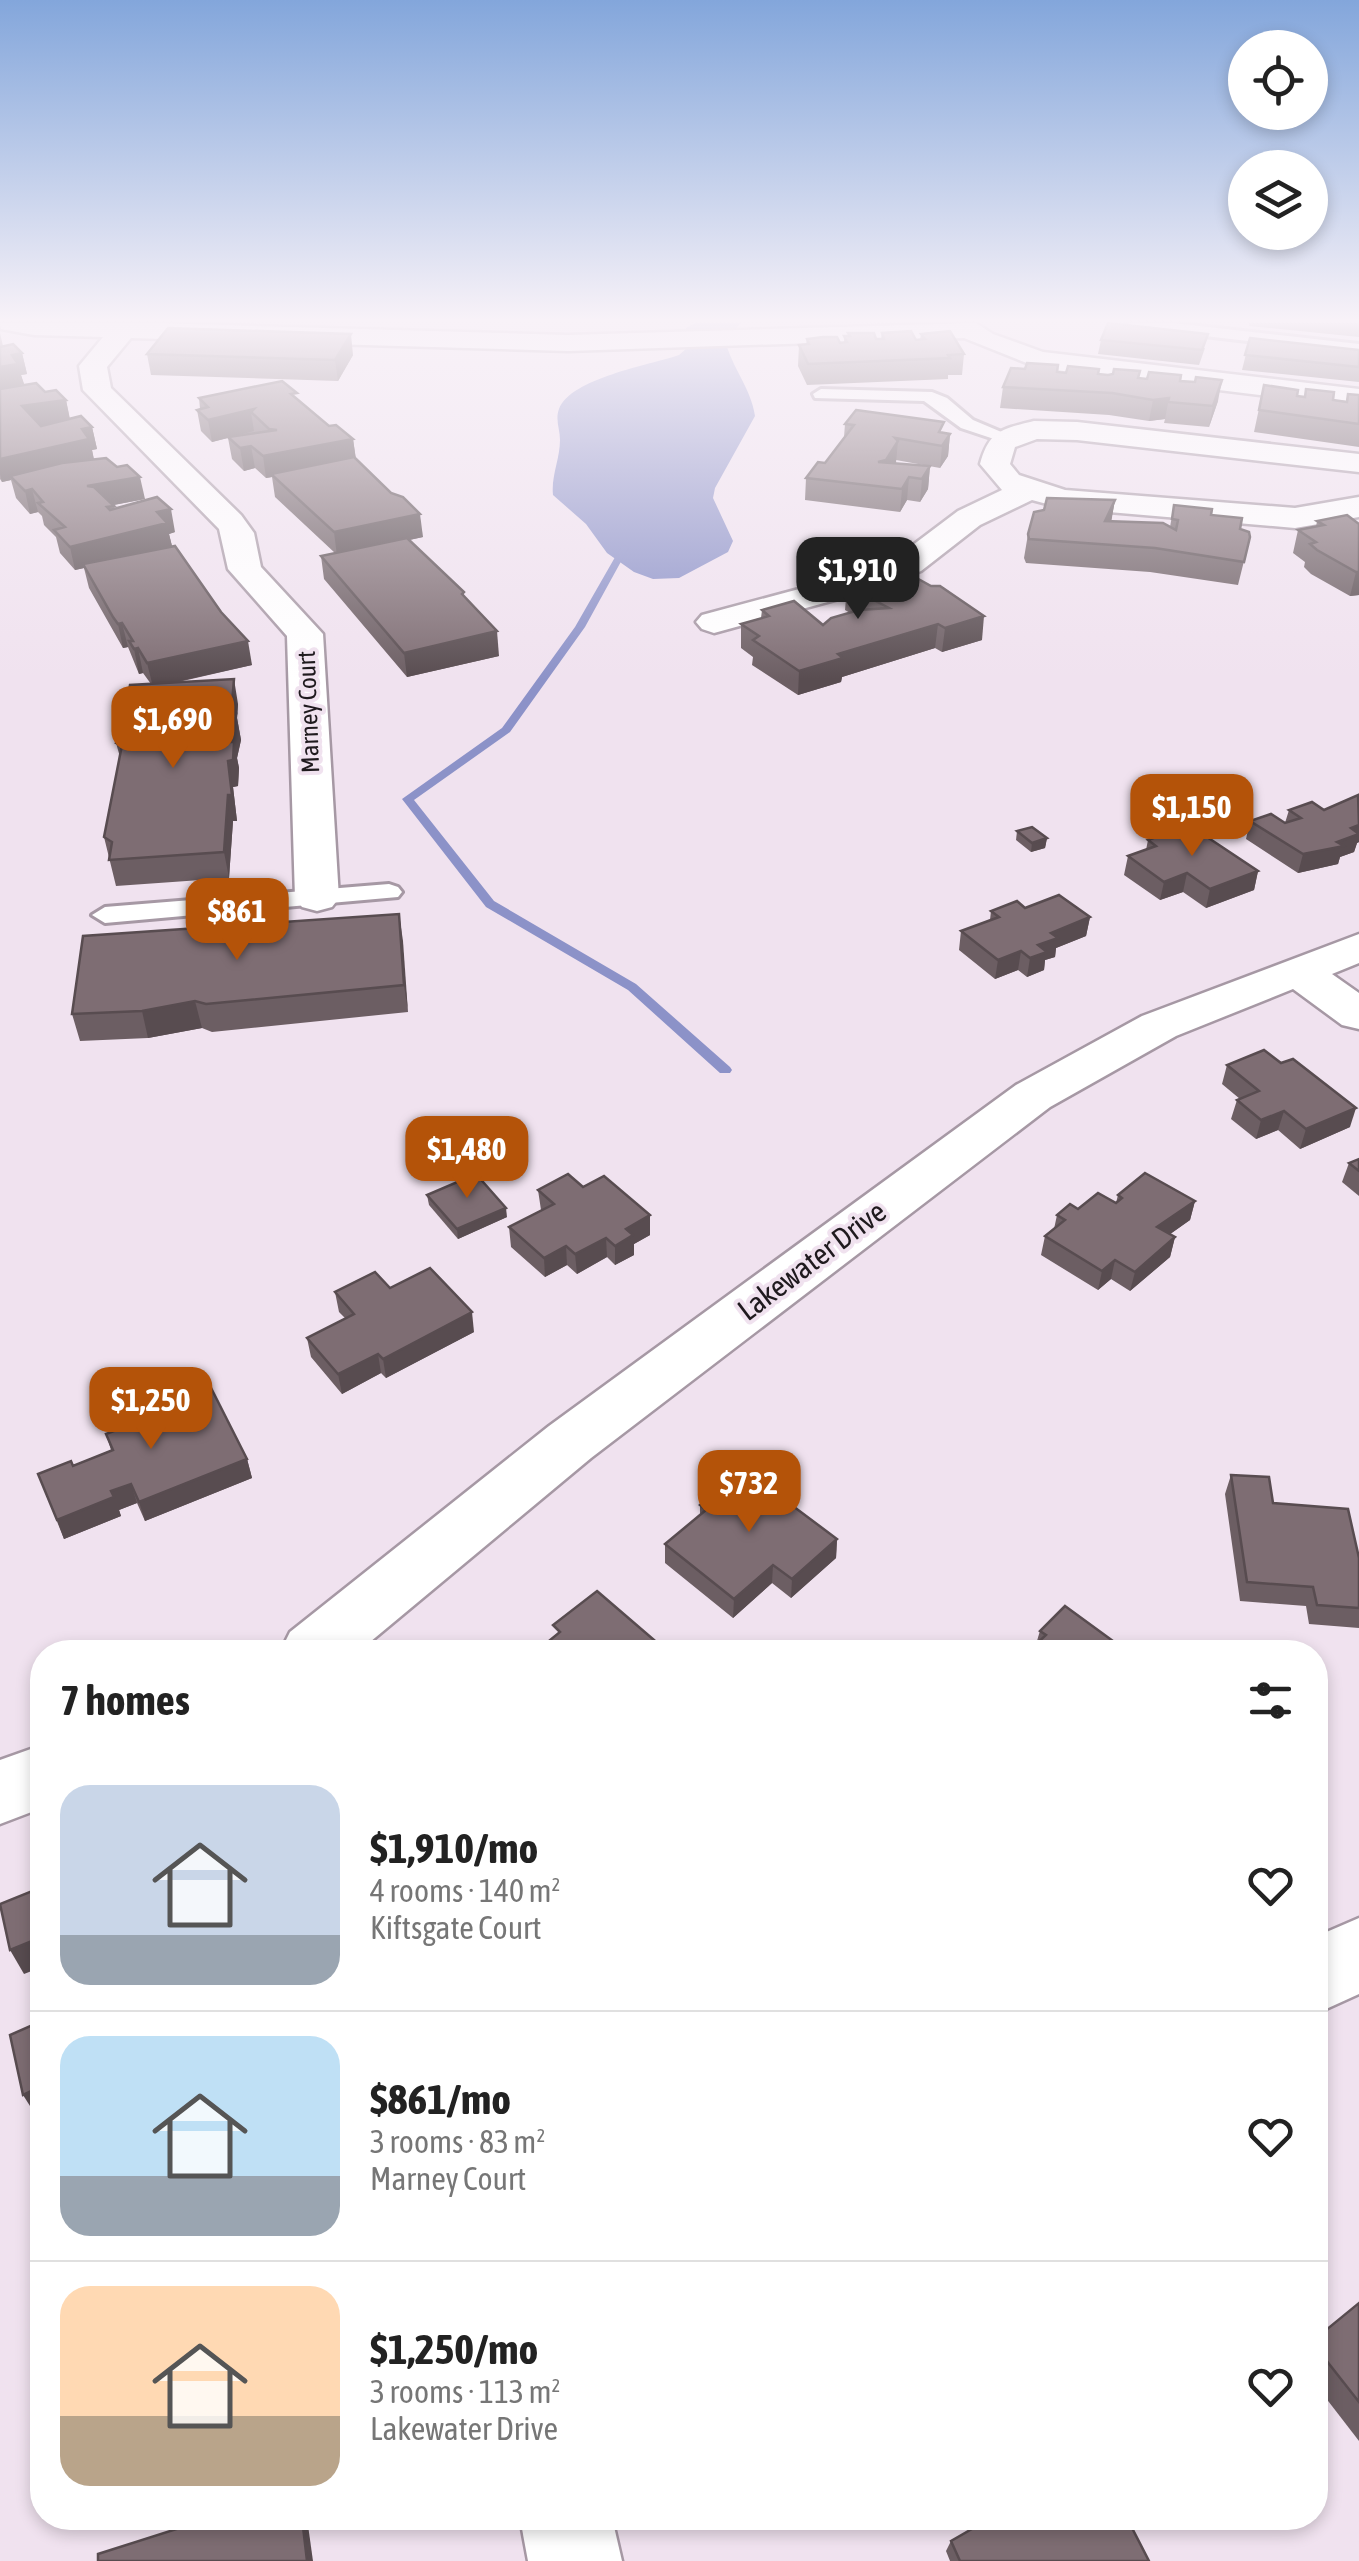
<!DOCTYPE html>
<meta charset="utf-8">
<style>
:root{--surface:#fff;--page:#f2f2f2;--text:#222;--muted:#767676;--line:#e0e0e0;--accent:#b45309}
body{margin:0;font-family:"Asap Condensed",sans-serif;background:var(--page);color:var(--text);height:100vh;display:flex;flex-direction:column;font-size:38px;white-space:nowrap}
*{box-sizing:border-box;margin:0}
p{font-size:32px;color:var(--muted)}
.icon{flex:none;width:55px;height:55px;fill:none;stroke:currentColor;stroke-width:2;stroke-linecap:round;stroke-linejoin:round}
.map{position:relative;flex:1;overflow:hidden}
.sheet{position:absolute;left:30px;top:1640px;width:1298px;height:890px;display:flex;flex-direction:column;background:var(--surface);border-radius:40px;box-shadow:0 5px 15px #0003}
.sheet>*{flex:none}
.tools{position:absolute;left:1228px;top:30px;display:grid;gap:20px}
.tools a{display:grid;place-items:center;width:100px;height:100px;border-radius:50%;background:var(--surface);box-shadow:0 5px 15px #0003;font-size:50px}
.price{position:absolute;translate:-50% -85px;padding:0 22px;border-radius:20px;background:var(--accent);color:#fff;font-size:32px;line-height:65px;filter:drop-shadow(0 2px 5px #0008)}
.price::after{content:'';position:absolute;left:50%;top:60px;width:30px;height:22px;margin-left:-15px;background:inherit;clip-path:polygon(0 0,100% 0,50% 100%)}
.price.selected{background:#222;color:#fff}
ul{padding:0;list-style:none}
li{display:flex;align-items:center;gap:30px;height:250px;padding:0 30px}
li+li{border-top:2px solid var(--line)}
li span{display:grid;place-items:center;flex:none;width:280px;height:200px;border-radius:30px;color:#555}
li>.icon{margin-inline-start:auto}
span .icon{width:120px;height:120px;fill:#fffc;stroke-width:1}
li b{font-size:42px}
h2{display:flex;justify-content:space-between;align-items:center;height:120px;padding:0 30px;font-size:42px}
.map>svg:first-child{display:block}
.water{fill:#8c92c8}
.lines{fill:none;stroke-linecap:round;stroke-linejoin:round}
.stream{fill:#8c92c8;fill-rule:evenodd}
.service-casing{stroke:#a698a4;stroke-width:6}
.minor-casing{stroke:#a698a4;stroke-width:5}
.service{fill:#fff;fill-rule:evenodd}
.minor{fill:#fff;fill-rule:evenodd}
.wall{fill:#6c5e63}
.shaded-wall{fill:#584c50}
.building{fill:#7e6d73;stroke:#584c50;stroke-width:2.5}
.labels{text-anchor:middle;stroke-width:8;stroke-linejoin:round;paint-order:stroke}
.far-street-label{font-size:25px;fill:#1f1a1e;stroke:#f0e2ef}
.street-label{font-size:30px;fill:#1f1a1e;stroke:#f0e2ef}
</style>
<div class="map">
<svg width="1359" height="2561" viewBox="0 0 1359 2561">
<rect width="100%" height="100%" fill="#f0e2ef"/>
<path class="water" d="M695,323H741L725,340C732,368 751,388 755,416L715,488L713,498L733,541L728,552L679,578L653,579L634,572L607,553L586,524L553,495C551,476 560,459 560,440C560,429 555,420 559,409C571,378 650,365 679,355L687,348L686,328Z"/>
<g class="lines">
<polygon class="stream" points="622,545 629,547 585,627 510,732 414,800 494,901 636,984 730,1067 732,1070 730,1073 720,1073 628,990 486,907 402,799 502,728 575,627"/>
<defs>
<g id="service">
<polygon points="1128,323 1173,323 1359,344 1359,354 1136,328"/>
<polygon points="821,389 932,392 947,398 973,420 1018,439 1009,444 961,428 924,401 815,398 813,394"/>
<polygon points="389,884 398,887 402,892 398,897 105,923 92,915 105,907"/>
</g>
<g id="minor">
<polygon points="0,323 155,323 568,335 976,323 993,334 1043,352 1359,389 1359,407 1039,368 964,338 568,351 131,338 107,367 111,388 241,515 254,533 261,567 323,634 339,898 332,907 317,911 302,907 295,898 287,636 228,569 219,529 83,390 79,366 103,337 34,335 1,329"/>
<path d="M1034,421L1077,422L1359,454V472L1077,440L1037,439L1015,447L1010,464L1019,475L1065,490L1295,508L1359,497V517L1295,528L1062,508L1032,500L980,525L921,571L875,589L714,633L702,629L696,622L702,615L851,575L897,557L958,511L1002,490L980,464C989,431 1001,429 1034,421Z"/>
<polygon points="1359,934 1359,963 1332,974 1359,993 1359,1029 1342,1025 1293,989 1176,1036 1050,1107 591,1458 358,1652 280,1652 290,1632 549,1426 1016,1085 1142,1016"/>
<polygon points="42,1745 42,1808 0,1824 0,1760"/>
<polygon points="1359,1918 1359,1994 1315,2014 1315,1937"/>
<polygon points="520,2518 612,2518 622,2561 528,2561"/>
</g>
</defs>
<use href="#service" class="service-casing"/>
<use href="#minor" class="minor-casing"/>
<use href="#service" class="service"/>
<use href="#minor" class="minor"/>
</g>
<g class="wall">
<polygon points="1249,323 1359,323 1359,337 1249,326"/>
<polygon points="0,333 3,346 22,353 27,374 21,375 24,384 5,388 45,392 66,400 70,419 92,427 97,449 92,450 94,459 145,499 113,505 115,508 175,532 169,534 172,546 252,665 174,683 238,704 237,718 241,740 237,758 239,768 238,786 233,787 237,821 233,821 229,878 116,886 104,837 120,757 116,743 124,720 122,712 127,702 151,684 143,673 139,674 128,647 123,648 119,641 89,588 84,568 75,570 60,553 56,537 44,525 42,516 38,512 30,514 16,498 11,480 2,482 0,479"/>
<polygon points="848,333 881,339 882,333 916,340 920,340 921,334 964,354 962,375 948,375 948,379 807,385 798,366 799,345 806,345 807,339 844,342 844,336 848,336"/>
<polygon points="1250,338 1359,350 1359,382 1242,370"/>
<polygon points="1101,340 1205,348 1199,365 1098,354"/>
<polygon points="147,354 353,355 338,381 151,375"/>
<polygon points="1058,365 1058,372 1180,381 1218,401 1209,427 1164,423 1165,419 1149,421 1109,415 1000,408 1003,387 1025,369"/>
<polygon points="1264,385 1297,396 1346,401 1348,394 1359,395 1359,447 1254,432"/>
<polygon points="199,398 298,401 329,426 353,439 356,459 423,537 409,540 464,592 464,597 499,656 407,677 324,579 321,556 335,553 275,497 272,477 266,478 255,468 244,471 232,459 228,438 212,442 201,431 197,410 200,409"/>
<polygon points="845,424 950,434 948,456 940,468 896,460 895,464 930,466 928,489 920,502 907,500 900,512 805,500 806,478 825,463 844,437"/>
<polygon points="1115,500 1111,521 1170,527 1174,505 1211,515 1240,529 1250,537 1238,585 1150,572 1026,563 1024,558 1028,534"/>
<polygon points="1317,521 1359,524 1359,595 1350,596 1311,574 1304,567 1305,562 1293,553 1298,530 1316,527"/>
<polygon points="847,586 982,640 942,652 935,648 842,677 841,682 798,695 752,665 753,657 741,648 741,624 761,618 762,610 823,625 850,613 845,610"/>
<polygon points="1359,795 1359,842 1357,843 1354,852 1340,857 1338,864 1298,873 1246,839 1250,821 1285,823 1289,810 1324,810"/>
<polygon points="1017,831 1047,838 1045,848 1031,852 1016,840"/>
<polygon points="1148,840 1258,871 1254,890 1206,908 1183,892 1160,900 1124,875 1128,856 1146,850"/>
<polygon points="1025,908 1090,917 1086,936 1056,948 1055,957 1045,960 1044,970 1027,977 1018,970 995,979 959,950 961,931 990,920 991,911"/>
<polygon points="399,914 408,1012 212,1032 202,1028 148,1038 80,1041 72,1014"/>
<polygon points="1281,1063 1350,1127 1300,1149 1278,1130 1256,1139 1231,1119 1237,1100 1240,1099 1222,1084 1227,1065"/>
<polygon points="1359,1159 1359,1196 1342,1182 1349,1163"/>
<polygon points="583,1187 650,1235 634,1244 634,1255 615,1265 607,1257 577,1274 567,1265 545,1277 511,1247 509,1227 541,1210 538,1190"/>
<polygon points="427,1195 507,1217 458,1239 429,1205"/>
<polygon points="1118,1195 1195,1201 1190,1220 1170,1234 1175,1237 1170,1257 1130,1291 1111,1279 1098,1290 1041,1255 1045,1236 1054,1229 1057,1215 1078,1209 1116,1203"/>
<polygon points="390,1288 474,1332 386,1378 381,1373 342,1394 311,1357 307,1338 345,1318 339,1312 335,1292"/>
<polygon points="134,1403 247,1459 252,1478 145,1521 137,1503 119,1510 121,1516 64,1539 38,1474 73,1466 111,1450 106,1434 140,1420"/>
<polygon points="1231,1475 1359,1558 1359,1628 1309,1624 1306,1606 1240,1601 1225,1494"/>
<polygon points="766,1480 765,1485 837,1539 836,1558 791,1598 772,1583 733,1618 665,1563 665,1544 700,1515 700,1505"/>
<polygon points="1040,1631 1128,1652 1036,1644"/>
<polygon points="1359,2303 1359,2441 1315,2384 1315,2339"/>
<polygon points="1130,2524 1149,2561 950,2561 946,2551 951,2541"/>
</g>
<g class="shaded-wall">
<polygon points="351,334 353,355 338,381 335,360"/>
<polygon points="22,353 27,374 21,375 24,384 0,390 0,367 12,355"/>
<polygon points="1222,380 1218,401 1209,427 1213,406"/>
<polygon points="1169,398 1165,419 1149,421 1153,400"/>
<polygon points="66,400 70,421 27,428 22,406"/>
<polygon points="254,409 251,412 254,431 212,442 208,420"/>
<polygon points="92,427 97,449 92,450 94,461 10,476 11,480 2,482 0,474 0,459 82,429"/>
<polygon points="950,434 948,456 940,468 942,446"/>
<polygon points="353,439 356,461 271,474 272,477 266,478 263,456"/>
<polygon points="898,441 896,463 884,483 878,462"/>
<polygon points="251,446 255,468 244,471 240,448"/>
<polygon points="930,466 928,489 920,502 922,479"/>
<polygon points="140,477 145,499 93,509 87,486"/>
<polygon points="909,477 907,500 900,512 902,489"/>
<polygon points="32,489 38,512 30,514 25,491"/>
<polygon points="1115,500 1111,523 1105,521"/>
<polygon points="171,509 175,532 169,534 172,546 83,564 84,568 75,570 70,547 157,512"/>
<polygon points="420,514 423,537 337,556 334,532"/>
<polygon points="1356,572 1359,572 1359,595 1350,596"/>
<polygon points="984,616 982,640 942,652 945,628"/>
<polygon points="122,623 128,647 123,648 118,624"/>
<polygon points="938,624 935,648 842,677 841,682 798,695 799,671 838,654"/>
<polygon points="497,631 499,656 407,677 404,653"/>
<polygon points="248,641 252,665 153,687 147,663"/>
<polygon points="138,648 143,673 139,674 134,649"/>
<polygon points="234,679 238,704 237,718 241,740 237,758 239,768 238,786 233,787 237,821 233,821 229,878 224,852"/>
<polygon points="1359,825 1359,842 1357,843 1354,852 1340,857 1338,864 1298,873 1303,854 1337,842 1351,828"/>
<polygon points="1047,838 1045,848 1031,852 1032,843"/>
<polygon points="1258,871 1254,890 1206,908 1210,889"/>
<polygon points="1187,873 1183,892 1160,900 1164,882"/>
<polygon points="399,914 403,941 408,1012 404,985"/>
<polygon points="1090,917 1086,936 1056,948 1055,957 1045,960 1044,970 1027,977 1030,958 1038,945 1051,933"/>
<polygon points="1021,951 1018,970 995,979 998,960"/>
<polygon points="195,1001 202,1028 148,1038 142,1011"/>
<polygon points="1356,1108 1350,1127 1300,1149 1306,1129"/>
<polygon points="1284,1111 1278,1130 1256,1139 1261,1120"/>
<polygon points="1195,1201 1190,1220 1152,1247 1157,1227"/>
<polygon points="506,1208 507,1217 458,1239 457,1229"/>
<polygon points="650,1215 650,1235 634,1244 634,1255 615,1265 615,1246 626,1229"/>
<polygon points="1175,1237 1170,1257 1130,1291 1135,1272"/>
<polygon points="606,1238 607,1257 577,1274 575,1254"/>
<polygon points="566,1246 567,1265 545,1277 544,1258"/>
<polygon points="1115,1260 1111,1279 1098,1290 1102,1271"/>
<polygon points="472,1312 474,1332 386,1378 383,1359"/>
<polygon points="378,1354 381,1373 342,1394 338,1374"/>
<polygon points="247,1459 252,1478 145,1521 139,1502"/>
<polygon points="131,1484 137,1503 119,1510 121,1516 64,1539 57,1520 111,1491"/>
<polygon points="837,1539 836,1558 791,1598 792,1579"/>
<polygon points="773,1565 772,1583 733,1618 734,1599"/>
<polygon points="42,1937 42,1967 24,1974 10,1950"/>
<polygon points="42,2086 42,2115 37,2117 23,2095"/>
<polygon points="302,2518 307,2518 313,2561 307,2561"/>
</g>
<g class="building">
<polygon points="1108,323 1208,334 1202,350 1101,340"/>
<polygon points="168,328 351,334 335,360 147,354"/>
<polygon points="911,331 916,340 925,339 921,334 950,331 964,354 948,355 950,358 808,364 799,345 809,344 807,339 823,337 837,337 840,343 847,342 844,336 850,336 848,333 874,333 876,339 884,339 882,333"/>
<polygon points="1250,338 1359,350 1359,367 1245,355"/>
<polygon points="13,344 22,353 12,355 18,364 0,367 0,347"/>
<polygon points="1027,363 1058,365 1057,372 1066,373 1068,366 1099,369 1098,374 1108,375 1113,374 1114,369 1140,371 1138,378 1147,379 1149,372 1181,375 1180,381 1195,382 1196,377 1222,380 1213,406 1168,402 1169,398 1153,400 1112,393 1003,387 1011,368 1025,369"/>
<polygon points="282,381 297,393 291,394 329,426 336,425 353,439 263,456 251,446 240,448 228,437 277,430 269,429 251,412 254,409 208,420 197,410 208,407 199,398"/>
<polygon points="36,383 45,392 56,390 66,400 22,406 41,426 81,416 92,427 82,429 89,439 0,459 0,389"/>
<polygon points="1264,385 1298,390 1297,396 1305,397 1306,389 1334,392 1333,400 1347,402 1348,394 1359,395 1359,424 1259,410"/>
<polygon points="856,410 944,422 939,432 950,434 942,446 895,438 898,441 886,460 878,462 930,466 922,479 909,477 902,489 806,478 818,462 825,463 854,425 845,424"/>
<polygon points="354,457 391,493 403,497 420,514 334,532 271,474"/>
<polygon points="106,458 117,467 127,465 140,477 87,486 94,487 114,506 107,507 110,510 157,497 171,509 157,512 167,523 70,547 54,530 65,527 38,503 43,502 32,489 25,491 10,476 62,463"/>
<polygon points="1047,498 1115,500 1105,521 1163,523 1176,530 1178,520 1172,519 1174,505 1212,509 1211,515 1242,518 1240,529 1249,532 1250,537 1244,562 1155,548 1029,539 1028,534 1034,512 1044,510"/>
<polygon points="1347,515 1359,524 1359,572 1356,572 1317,550 1310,544 1316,542 1298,530 1324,525 1317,521"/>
<polygon points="407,538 464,592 462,594 497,631 404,653 321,556"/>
<polygon points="175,546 221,612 248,641 147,663 138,648 134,649 129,641 133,641 122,623 118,624 113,617 83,564"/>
<polygon points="913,576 931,586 940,586 984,616 945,628 938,624 838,654 843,658 799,671 753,640 759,636 741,624 769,616 762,610 794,601 823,625 831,618 859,610 889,608 847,586 878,577 887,583"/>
<polygon points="234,679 231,715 236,714 230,742 234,742 233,760 228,761 232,795 228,795 224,852 109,860 112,842 104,837 122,745 116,743 126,713 122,712 123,704 127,702 130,685"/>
<polygon points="1358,795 1359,825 1351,828 1359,834 1337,842 1344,846 1303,854 1250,821 1271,814 1285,823 1301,818 1289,810 1312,802 1324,810"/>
<polygon points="1189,825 1258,871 1210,889 1187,873 1164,882 1128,856 1156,846 1148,840"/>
<polygon points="1032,827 1047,838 1032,843 1017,831"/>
<polygon points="1059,895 1090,917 1051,933 1058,938 1038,945 1047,952 1030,958 1021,951 998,960 961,931 999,917 991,911 1017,901 1025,908"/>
<polygon points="399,914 404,985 206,1004 195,1001 142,1011 72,1014 83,936"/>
<polygon points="1264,1050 1281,1063 1293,1059 1356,1108 1306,1129 1284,1111 1261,1120 1237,1100 1259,1091 1227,1065"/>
<polygon points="1359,1159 1359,1171 1349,1163"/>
<polygon points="1145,1173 1195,1201 1157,1227 1175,1237 1135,1272 1115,1260 1102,1271 1045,1236 1065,1220 1057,1215 1070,1204 1078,1209 1098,1193 1116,1203 1122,1198 1118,1195"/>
<polygon points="476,1174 506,1208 457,1229 427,1195"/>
<polygon points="568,1174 583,1187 604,1176 650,1215 626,1229 633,1235 615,1246 606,1238 575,1254 566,1246 544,1258 509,1227 554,1204 538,1190"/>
<polygon points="430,1268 472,1312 383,1359 378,1354 338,1374 307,1338 354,1314 335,1292 375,1272 390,1288"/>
<polygon points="205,1376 247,1459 139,1502 131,1484 111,1491 114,1497 57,1520 38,1474 71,1461 73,1466 113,1450 106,1434 142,1420 134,1403"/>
<polygon points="747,1466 766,1480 762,1483 837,1539 792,1579 773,1565 734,1599 665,1544 706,1510 700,1505"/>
<polygon points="1231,1475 1269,1477 1273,1503 1348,1509 1359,1558 1359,1608 1317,1605 1313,1587 1247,1582"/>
<polygon points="597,1591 668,1652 527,1652 535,1646 538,1650 560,1632 553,1625"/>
<polygon points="1065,1606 1128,1652 1028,1652 1046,1635 1040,1631"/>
<polygon points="42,1887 42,1937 10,1950 0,1904"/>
<polygon points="42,2021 42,2086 23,2095 10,2035"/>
<polygon points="1359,2303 1359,2402 1315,2346 1315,2339"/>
<polygon points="211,2518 302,2518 307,2561 98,2561 98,2554"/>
<polygon points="991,2518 1131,2518 1130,2524 1149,2561 960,2561 951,2541"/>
</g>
<linearGradient id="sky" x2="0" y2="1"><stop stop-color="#83a6db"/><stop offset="0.47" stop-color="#f8f2f8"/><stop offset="1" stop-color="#f8f2f8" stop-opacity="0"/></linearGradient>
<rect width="1359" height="681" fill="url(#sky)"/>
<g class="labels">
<g class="far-street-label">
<text transform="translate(308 712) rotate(-92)" y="9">Marney Court</text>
</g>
<g class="street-label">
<text transform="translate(812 1261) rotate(-37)" y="10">Lakewater Drive</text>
</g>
</g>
</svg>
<div class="tools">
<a><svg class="icon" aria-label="locate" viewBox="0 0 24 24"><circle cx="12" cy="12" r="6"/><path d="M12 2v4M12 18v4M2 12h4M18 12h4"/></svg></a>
<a><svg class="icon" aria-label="layers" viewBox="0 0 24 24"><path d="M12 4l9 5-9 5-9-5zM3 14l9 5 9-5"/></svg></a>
</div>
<b class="price selected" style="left:858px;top:622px">$1,910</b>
<b class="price" style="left:173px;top:771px">$1,690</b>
<b class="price" style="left:1192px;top:859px">$1,150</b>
<b class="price" style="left:237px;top:963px">$861</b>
<b class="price" style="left:467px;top:1201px">$1,480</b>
<b class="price" style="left:151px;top:1452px">$1,250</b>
<b class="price" style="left:749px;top:1535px">$732</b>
<section class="sheet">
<h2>7 homes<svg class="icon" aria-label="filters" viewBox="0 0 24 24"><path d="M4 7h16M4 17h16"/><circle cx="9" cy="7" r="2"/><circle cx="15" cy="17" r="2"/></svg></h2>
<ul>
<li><span style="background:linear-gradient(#c9d6e8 75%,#9aa5b1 0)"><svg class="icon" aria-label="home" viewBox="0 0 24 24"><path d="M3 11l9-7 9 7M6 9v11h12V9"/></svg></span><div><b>$1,910/mo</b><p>4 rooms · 140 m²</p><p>Kiftsgate Court</p></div><svg class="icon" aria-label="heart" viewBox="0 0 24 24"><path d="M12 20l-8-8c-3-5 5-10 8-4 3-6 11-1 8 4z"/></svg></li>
<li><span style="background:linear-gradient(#bfe0f5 70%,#9aa5b1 0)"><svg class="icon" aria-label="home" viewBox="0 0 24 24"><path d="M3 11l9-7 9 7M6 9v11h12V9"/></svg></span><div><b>$861/mo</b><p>3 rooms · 83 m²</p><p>Marney Court</p></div><svg class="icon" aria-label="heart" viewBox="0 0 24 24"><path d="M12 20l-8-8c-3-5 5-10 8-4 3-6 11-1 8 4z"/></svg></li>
<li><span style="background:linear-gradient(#ffd9b3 65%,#b9a48a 0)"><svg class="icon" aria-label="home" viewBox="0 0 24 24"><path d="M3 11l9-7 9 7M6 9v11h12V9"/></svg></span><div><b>$1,250/mo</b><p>3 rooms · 113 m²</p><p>Lakewater Drive</p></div><svg class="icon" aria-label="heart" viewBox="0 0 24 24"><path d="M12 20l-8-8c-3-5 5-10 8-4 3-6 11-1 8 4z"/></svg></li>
</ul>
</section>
</div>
